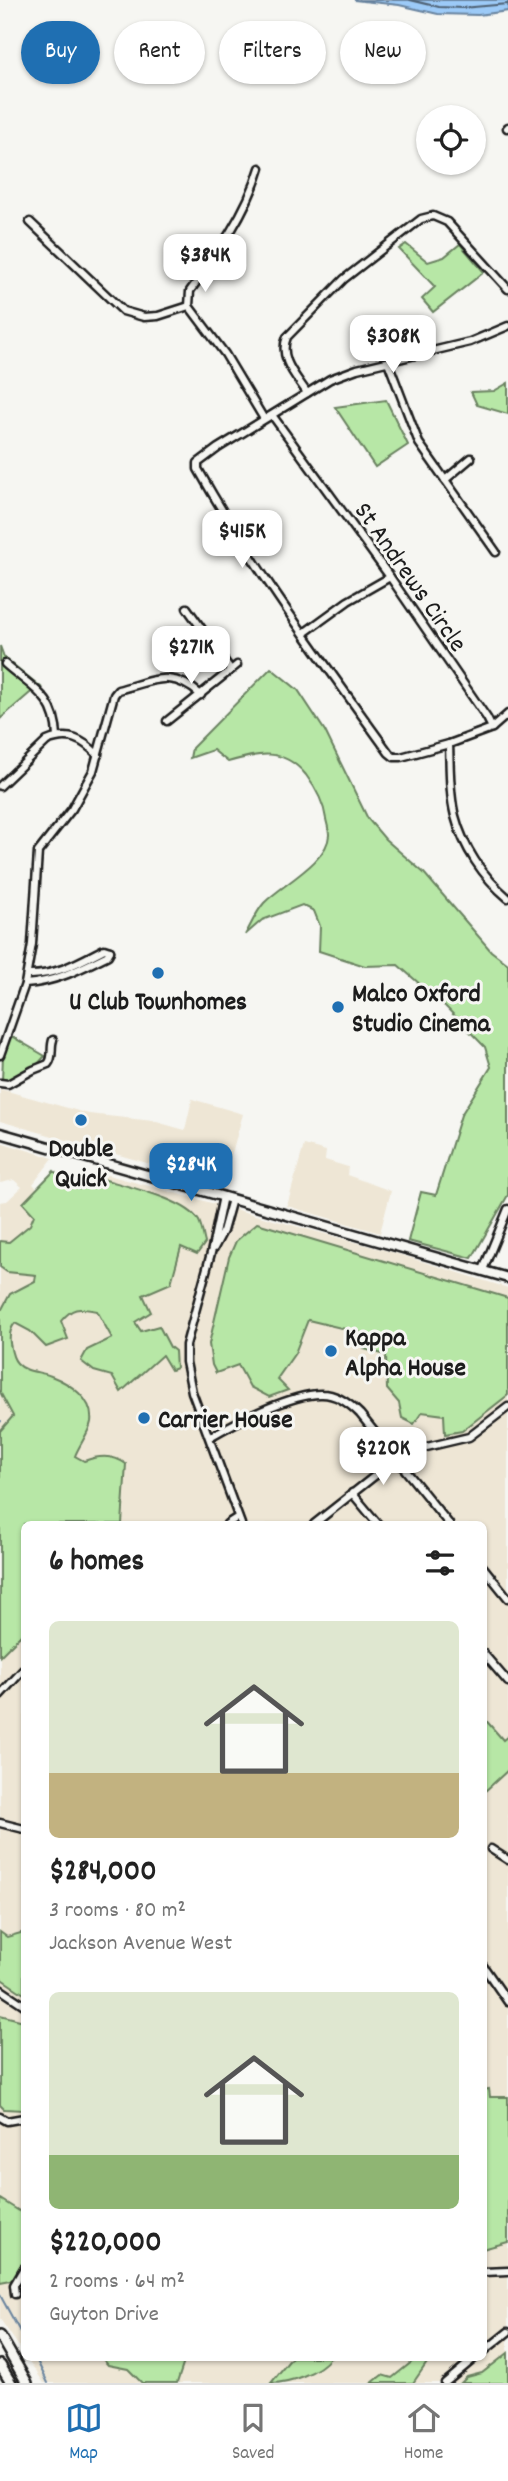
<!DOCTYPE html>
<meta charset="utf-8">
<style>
:root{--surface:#fff;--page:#f2f2f2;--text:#222;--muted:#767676;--line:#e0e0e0;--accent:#1f6fb2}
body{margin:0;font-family:Dekko,sans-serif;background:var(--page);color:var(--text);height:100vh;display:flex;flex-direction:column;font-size:26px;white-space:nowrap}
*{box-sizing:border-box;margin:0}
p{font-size:23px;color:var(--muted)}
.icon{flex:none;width:38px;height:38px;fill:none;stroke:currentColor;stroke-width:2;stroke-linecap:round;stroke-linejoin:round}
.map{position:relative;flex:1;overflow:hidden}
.details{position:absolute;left:21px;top:1521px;width:466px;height:840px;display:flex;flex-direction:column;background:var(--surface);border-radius:10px;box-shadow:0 2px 5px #0004}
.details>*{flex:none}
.guide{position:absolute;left:21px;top:21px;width:467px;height:63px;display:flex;gap:14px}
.controls{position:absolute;left:416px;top:105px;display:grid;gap:14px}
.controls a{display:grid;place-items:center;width:70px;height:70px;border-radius:50%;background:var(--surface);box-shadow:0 2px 5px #0004;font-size:35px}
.price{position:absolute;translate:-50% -60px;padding:0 16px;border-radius:14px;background:#fff;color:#222;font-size:23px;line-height:46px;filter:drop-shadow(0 2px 4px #0008)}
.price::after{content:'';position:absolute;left:50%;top:42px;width:21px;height:16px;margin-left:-10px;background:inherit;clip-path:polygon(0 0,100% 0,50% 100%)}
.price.active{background:var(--accent);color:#fff}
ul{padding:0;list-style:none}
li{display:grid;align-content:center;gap:14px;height:371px;padding:0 28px}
li span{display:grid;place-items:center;height:217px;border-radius:10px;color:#555}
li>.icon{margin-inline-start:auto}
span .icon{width:126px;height:126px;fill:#fffc;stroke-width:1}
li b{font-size:30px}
h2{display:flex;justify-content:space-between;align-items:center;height:84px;padding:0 28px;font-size:30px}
.pill{padding:0 24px;border-radius:32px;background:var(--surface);box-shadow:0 2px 5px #0004;font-size:24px;line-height:63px}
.pill.active{background:var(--accent);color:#fff}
.dock{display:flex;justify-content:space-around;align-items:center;height:98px;border-top:2px solid var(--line);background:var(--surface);font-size:19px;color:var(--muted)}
.dock a{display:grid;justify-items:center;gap:4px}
.dock .active{color:var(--accent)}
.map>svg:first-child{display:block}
.built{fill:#eee6d5}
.green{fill:#b7e7a6;stroke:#6a8261;stroke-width:2}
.water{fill:#9ccaf7;stroke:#69849f;stroke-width:2}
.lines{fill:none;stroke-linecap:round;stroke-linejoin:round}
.shore{stroke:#4f6274;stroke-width:2}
.stream{stroke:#69849f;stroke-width:2}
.minor-casing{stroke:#1c1c1c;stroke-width:11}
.major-casing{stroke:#1c1c1c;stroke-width:13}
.highway-casing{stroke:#1c1c1c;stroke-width:14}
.minor{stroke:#f6f6f2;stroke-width:6}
.major{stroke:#f6f6f2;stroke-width:8}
.highway{stroke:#f6f6f2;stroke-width:9}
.poi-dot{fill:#1f6fb2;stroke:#f6f6f2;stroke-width:2.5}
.labels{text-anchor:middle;stroke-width:6;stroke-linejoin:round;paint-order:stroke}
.street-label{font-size:26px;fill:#1c1c1c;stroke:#f6f6f2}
.poi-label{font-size:26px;font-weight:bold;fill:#1c1c1c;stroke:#f6f6f2;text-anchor:start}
</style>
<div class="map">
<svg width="508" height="2383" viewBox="0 0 508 2383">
<rect width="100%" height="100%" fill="#f6f6f2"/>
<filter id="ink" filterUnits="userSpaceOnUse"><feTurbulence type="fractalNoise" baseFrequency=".0143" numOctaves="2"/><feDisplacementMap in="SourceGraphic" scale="14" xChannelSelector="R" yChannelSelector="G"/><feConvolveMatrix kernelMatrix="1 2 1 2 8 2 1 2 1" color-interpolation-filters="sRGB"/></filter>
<g filter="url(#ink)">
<g class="built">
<polygon points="0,1089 89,1114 153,1121 185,1130 192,1099 243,1114 222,1188 206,1184 182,1173 0,1121"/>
<polygon points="0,1142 53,1158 33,1184 57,1209 76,1188 95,1178 108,1175 388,1251 508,1288 508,2383 44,2383 26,2357 483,2357 483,1524 24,1524 24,2354 0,2319 0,1202 7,1201 22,1187 14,1180 0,1183"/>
<polygon points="304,1145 326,1151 325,1160 348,1167 347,1175 391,1191 380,1233 287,1206"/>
</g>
<g class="green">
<polygon points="406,244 428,262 444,257 460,244 484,272 433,312 422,299 435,287 399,249"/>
<polygon points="508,383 508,414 477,405 471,392 494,391"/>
<polygon points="386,400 408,445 375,467 335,407"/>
<polygon points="0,646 4,657 41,687 30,693 0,719"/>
<path d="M271,668L298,690L325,731L368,819L385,839L424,873L491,951L508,964V1195L472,1258L408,1241L421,1192L436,1195L461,1115L491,1067L485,1047L444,1005L398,965L365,966L319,951L320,926L314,911L302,905L262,920L245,935C251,925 256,912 264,903C281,885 328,862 329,835C329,829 327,824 326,819C324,804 315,787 306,775C283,747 259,753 228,762L213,750L190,758L192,748Z"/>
<polygon points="11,1036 45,1056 36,1066 5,1083 2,1081 3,1056"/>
<path d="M54,1171L71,1186L79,1189L93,1176C119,1185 186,1198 199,1221C202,1227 203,1236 205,1243L197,1254L181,1247L171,1283L143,1295L151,1312L135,1322L141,1331L159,1326L170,1347L175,1351L176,1368L171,1370L162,1355L121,1392L112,1376L94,1371L81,1361L87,1350L112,1338L97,1311C79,1308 73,1306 61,1321L68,1339L46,1347L30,1331L15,1323C10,1329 9,1335 10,1343C11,1349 12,1358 17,1363C26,1373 40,1371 51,1376C69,1383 94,1399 91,1422C89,1433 79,1445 75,1456L84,1461C99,1455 113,1454 126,1464L122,1524H24V1632L0,1656V1431L13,1416L0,1392V1309H2L10,1294L35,1281L36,1275L7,1272L0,1267V1241L9,1242L30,1225L34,1215L23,1203Z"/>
<polygon points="257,1223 508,1298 508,1395 462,1431 445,1434 444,1415 422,1412 414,1424 402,1418 399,1403 387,1389 386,1355 364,1349 362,1333 308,1320 295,1353 277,1379 288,1390 269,1397 250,1387 238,1365 216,1373 212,1365 209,1344 229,1257 236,1241"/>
<polygon points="483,1717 503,1740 508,1736 508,1770 483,1793"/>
<polygon points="0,1932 7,1937 24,1932 24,1994 0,1978"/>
<polygon points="0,2015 24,2021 24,2110 4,2109 0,2105"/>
<polygon points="489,2089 490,2097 508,2097 508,2242 483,2249 483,2090"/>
<polygon points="0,2199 24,2214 24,2286 11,2280 0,2282"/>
<polygon points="508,2353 508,2383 461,2383 467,2377 482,2373"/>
<polygon points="101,2357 155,2357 156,2359 160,2357 193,2357 184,2362 177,2383 142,2383 128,2369 108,2365"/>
<path d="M292,2357H331C319,2373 289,2383 271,2383Z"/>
<polygon points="418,2357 431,2357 413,2383 372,2383 382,2375 392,2378"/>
</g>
<polygon class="water" points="354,0 508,0 508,11 478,15 438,14 399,5"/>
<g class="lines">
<polyline class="shore" points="410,0 439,7 462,8 508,4"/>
<g class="stream">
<polyline points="0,1422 1,1421"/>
<polyline points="0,2295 24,2339"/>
<polyline points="35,2357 48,2383"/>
</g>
<defs>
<g id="minor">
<polyline points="507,128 508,127"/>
<path d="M260,168C247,212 217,254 190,291L189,306L225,354L264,419"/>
<polyline points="30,222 123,311 144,317 158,316 189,306"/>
<polyline points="388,362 419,443 496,552"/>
<path d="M307,393C296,376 278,358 287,337L344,279L421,219L433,216L447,222L508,289"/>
<path d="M272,415L390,577L487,718L492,728L449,744L401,757H394L389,753C322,660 254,569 198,469V463L218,448L330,379L357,369L470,342L508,326"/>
<polyline points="445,480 471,458"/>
<polyline points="187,608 231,670"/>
<polyline points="304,633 348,601 390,577"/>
<path d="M5,664C32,688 56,696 57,737"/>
<polyline points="167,721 237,665"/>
<polyline points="492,728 508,714"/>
<path d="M449,744C450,767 449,793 455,816C463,847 483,877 508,898"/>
<path d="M0,786L47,741C69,732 82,739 98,755"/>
<path d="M27,975C56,976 79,962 104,949L110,951"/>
<path d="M25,984C56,982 80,969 108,955L110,951"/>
<path d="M0,1055L25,984L32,944L38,852L72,809L93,771L114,695L118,690C153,681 171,668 201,695"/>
<path d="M0,1083L8,1084L33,1070L48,1064C54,1057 50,1048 53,1040"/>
<polyline points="223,1196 211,1253 186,1345 186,1362 192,1392 241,1524"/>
<polyline points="214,1248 223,1231 232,1199"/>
<polyline points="483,1270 508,1209"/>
<path d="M210,1437C235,1422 293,1393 322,1394C336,1394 350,1404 360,1414L449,1524"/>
<polyline points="352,1493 378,1524"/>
<polyline points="227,1524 238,1517"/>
<polyline points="314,1524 396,1459 414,1450 469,1437 508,1407"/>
<polyline points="483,1567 508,1598"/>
<polyline points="483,1653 508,1682"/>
<polyline points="0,1695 24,1669"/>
<polyline points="0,1823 24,1829"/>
<polyline points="491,1849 508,1860"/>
<polyline points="483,1966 508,2002"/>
<polyline points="0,1989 24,2005"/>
<polyline points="0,2117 7,2121 24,2118"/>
<polyline points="483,2272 508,2271"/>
<polyline points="15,2294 14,2285 24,2268"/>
<polyline points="483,2352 508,2332"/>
<polyline points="445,2383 476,2357"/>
</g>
<polyline id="major" points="0,1133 508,1278"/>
<g id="highway">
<polyline points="0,2336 27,2383"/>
<polyline points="0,2365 11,2383"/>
</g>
</defs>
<use href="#minor" class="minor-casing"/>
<use href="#major" class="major-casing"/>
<use href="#highway" class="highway-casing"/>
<use href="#minor" class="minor"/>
<use href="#major" class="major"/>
<use href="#highway" class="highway"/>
</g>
</g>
<g class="poi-dot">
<circle cx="158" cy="973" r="7"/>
<circle cx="338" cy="1007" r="7"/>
<circle cx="81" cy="1120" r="7"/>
<circle cx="331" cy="1351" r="7"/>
<circle cx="144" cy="1418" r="7"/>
</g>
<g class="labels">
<g class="street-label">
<text transform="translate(412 576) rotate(55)" y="9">St Andrews Circle</text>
</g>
<g class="poi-label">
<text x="352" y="1001">Malco Oxford<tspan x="352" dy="30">Studio Cinema</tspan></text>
<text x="158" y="1009" text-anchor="middle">U Club Townhomes</text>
<text x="81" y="1156" text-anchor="middle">Double<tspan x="81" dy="30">Quick</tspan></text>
<text x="345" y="1345">Kappa<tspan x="345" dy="30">Alpha House</tspan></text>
<text x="158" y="1427">Carrier House</text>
</g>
</g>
</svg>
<div class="controls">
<a><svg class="icon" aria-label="locate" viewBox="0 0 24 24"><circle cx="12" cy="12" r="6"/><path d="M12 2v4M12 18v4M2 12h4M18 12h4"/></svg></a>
</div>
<b class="price" style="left:205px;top:294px">$384K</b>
<b class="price" style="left:393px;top:375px">$308K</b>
<b class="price" style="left:242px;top:570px">$415K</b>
<b class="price" style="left:191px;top:686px">$271K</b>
<b class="price active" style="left:191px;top:1203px">$284K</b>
<b class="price" style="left:383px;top:1487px">$220K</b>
<div class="guide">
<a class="pill active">Buy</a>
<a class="pill">Rent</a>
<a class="pill">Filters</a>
<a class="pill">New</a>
</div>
<section class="details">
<h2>6 homes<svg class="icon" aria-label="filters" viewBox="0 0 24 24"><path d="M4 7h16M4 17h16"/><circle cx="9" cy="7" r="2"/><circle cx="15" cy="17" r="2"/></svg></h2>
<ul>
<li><span style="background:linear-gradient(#dfe7d0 70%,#c2b280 0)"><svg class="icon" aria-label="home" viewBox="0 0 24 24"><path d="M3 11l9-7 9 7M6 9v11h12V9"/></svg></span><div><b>$284,000</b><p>3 rooms · 80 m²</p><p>Jackson Avenue West</p></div></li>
<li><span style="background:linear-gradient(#dfe7d0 75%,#8fb573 0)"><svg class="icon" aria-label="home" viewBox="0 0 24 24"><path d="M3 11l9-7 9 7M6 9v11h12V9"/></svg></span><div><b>$220,000</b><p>2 rooms · 64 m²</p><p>Guyton Drive</p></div></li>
</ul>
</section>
</div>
<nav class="dock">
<a class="active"><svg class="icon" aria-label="map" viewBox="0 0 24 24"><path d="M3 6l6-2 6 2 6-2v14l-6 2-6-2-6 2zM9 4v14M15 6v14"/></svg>Map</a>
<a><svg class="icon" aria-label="saved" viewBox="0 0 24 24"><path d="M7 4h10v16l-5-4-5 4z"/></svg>Saved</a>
<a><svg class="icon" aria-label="home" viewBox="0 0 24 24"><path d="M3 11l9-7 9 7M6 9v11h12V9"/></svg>Home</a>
</nav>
